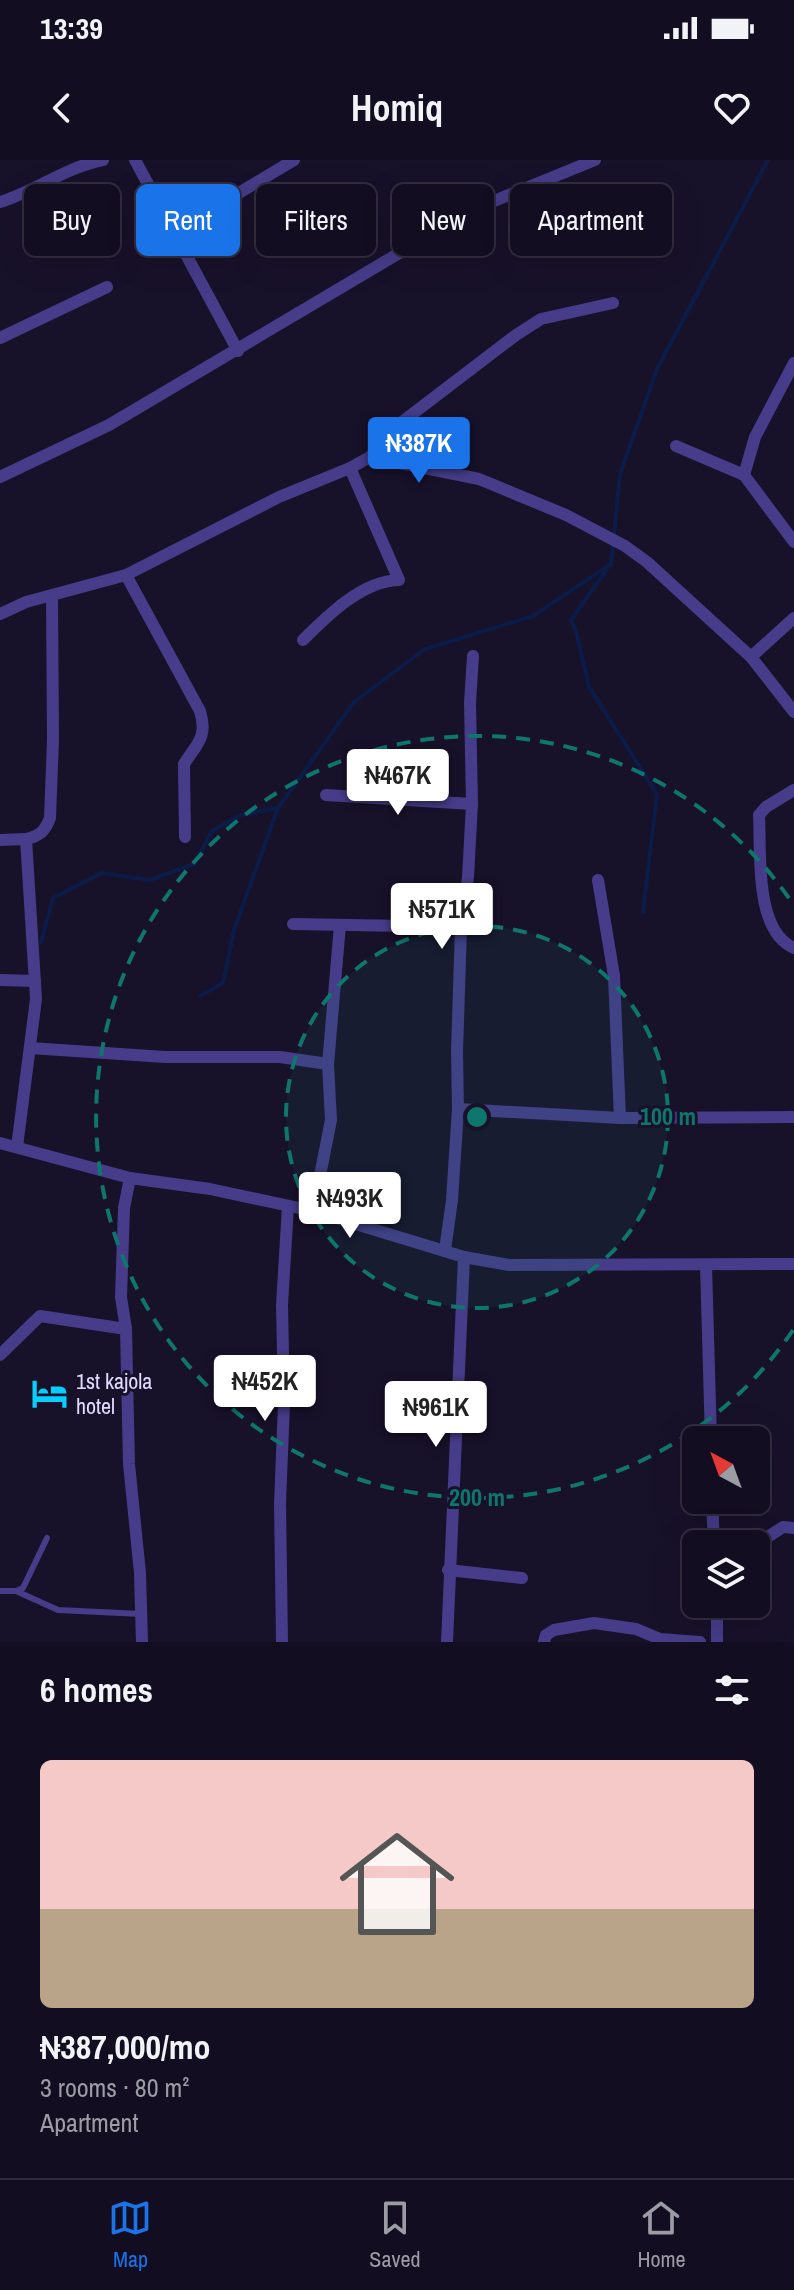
<!DOCTYPE html>
<meta charset="utf-8">
<style>
:root{--surface:#120d20;--page:#1f1b2d;--text:#f1f3f6;--muted:#9c9ca5;--line:#312d3e;--accent:#1a73e8}
body{margin:0;font-family:"Archivo Narrow",sans-serif;background:var(--page);color:var(--text);height:100vh;display:flex;flex-direction:column;font-size:30px;white-space:nowrap}
*{box-sizing:border-box;margin:0}
p{font-size:26px;color:var(--muted)}
.icon{flex:none;width:44px;height:44px;fill:none;stroke:currentColor;stroke-width:2;stroke-linecap:round;stroke-linejoin:round}
.map{position:relative;height:1482px;overflow:hidden}
.side{display:flex;flex-direction:column;background:var(--surface);flex:1}
.side>*{flex:none}
.top-card{position:absolute;left:24px;top:24px;width:746px;height:72px;display:flex;gap:16px}
.needle{width:52px;rotate:319deg}
.fabs{position:absolute;left:682px;top:1266px;display:grid;gap:16px}
.fabs a{display:grid;place-items:center;width:88px;height:88px;border-radius:12px;background:var(--surface);box-shadow:0 8px 32px #0002,0 0 0 2px var(--line);font-size:40px}
.price{position:absolute;translate:-50% -68px;padding:0 18px;border-radius:8px;background:#fff;color:#222;font-size:26px;line-height:52px;filter:drop-shadow(0 2px 4px #0008)}
.price::after{content:'';position:absolute;left:50%;top:48px;width:24px;height:18px;margin-left:-12px;background:inherit;clip-path:polygon(0 0,100% 0,50% 100%)}
.price.selected{background:var(--accent);color:#fff}
ul{padding:0;list-style:none}
li{display:grid;align-content:center;gap:16px;height:424px;padding:0 40px}
li+li{border-top:2px solid var(--line)}
li span{display:grid;place-items:center;height:248px;border-radius:12px;color:#555}
li>.icon{margin-inline-start:auto}
span .icon{width:144px;height:144px;fill:#fffc;stroke-width:1}
li b{font-size:34px}
h2{display:flex;justify-content:space-between;align-items:center;height:96px;padding:0 40px;font-size:34px}
.chip{padding:0 28px;border-radius:12px;background:var(--surface);box-shadow:0 8px 32px #0002,0 0 0 2px var(--line);font-size:28px;line-height:72px}
.chip.selected{background:var(--accent);color:#fff}
.status{display:flex;justify-content:space-between;align-items:center;height:56px;padding:0 40px;background:var(--surface);direction:ltr}
.status svg{height:22px;fill:currentColor}
header{display:flex;justify-content:space-between;align-items:center;height:104px;padding:0 40px;background:var(--surface);font-size:36px;font-weight:700}
.menu{display:flex;justify-content:space-around;align-items:center;height:112px;border-top:2px solid var(--line);background:var(--surface);font-size:22px;color:var(--muted)}
.menu a{display:grid;justify-items:center;gap:4px}
.menu .selected{color:var(--accent)}
.map>svg:first-child{display:block}
.lines{fill:none;stroke-linecap:round;stroke-linejoin:round}
.stream{stroke:#0b1c49;stroke-width:4}
.lane{stroke:#463c89;stroke-width:6}
.street{stroke:#463c89;stroke-width:12}
.ring{fill:none;stroke:#0f766e;stroke-width:4;stroke-dasharray:14 10}
.labels{text-anchor:middle;stroke-width:6;stroke-linejoin:round;paint-order:stroke}
.poi-label{font-size:22px;fill:#e2daff;stroke:#18112a;text-anchor:start}
.centre{fill:#0f766e;stroke:#18112a;stroke-width:4}
.ring-label{font-size:24px;text-anchor:middle;font-weight:bold;fill:#0f766e;stroke:#18112a;stroke-width:6;stroke-linejoin:round;paint-order:stroke}
</style>
<div class="status"><b>13:39</b><svg viewBox="0 0 49 12"><path d="M0 12V9h3v3zM5 12V6h3v6zM10 12V3h3v9zM15 12V0h3v12zM26 1h20v11H26zM47 4h2v5h-2z"/></svg></div>
<header><svg class="icon" aria-label="back" viewBox="0 0 24 24"><path d="M15 5l-7 7 7 7"/></svg>Homiq<svg class="icon" aria-label="heart" viewBox="0 0 24 24"><path d="M12 20l-8-8c-3-5 5-10 8-4 3-6 11-1 8 4z"/></svg></header>
<div class="map">
<svg width="794" height="1482" viewBox="0 0 794 1482">
<rect width="100%" height="100%" fill="#18112a"/>
<g class="lines">
<g class="stream">
<polyline points="607,409 571,460 576,471 589,527 657,634 643,752"/>
<polyline points="41,782 53,738 102,713 150,720 194,704 212,671 241,655 278,648"/>
<polyline points="200,836 223,823 234,770 278,648 354,542 425,489 533,456 611,404 620,314 657,209 768,0"/>
</g>
<g class="lane">
<polyline points="0,1431 16,1431 23,1428 47,1378"/>
<polyline points="16,1431 58,1450 141,1454"/>
</g>
<g class="street">
<polyline points="135,0 238,191"/>
<path d="M0,42C36,31 66,7 103,0"/>
<polyline points="175,71 294,0"/>
<polyline points="0,178 107,127"/>
<polyline points="676,286 744,315 794,382"/>
<polyline points="370,297 398,265 516,175 541,159 613,143"/>
<polyline points="744,315 755,277 794,203"/>
<polyline points="0,317 109,265 472,50 595,0"/>
<path d="M126,415L200,551C208,577 197,584 184,604L185,677"/>
<polyline points="0,454 26,442 126,415 279,337 350,308 370,297 479,319 566,355 625,386 647,402 751,497 794,552"/>
<path d="M303,480C328,455 362,421 399,420L350,308"/>
<polyline points="751,497 794,458"/>
<path d="M794,630L766,647L759,655C761,692 754,771 794,788"/>
<polyline points="326,635 472,644"/>
<polyline points="0,680 26,679"/>
<polyline points="598,720 614,816 620,958"/>
<polyline points="293,764 461,767"/>
<polyline points="0,820 35,821"/>
<polyline points="30,888 165,897 280,897 328,904"/>
<polyline points="458,949 620,958 794,957"/>
<polyline points="0,983 130,1018 210,1029 313,1051 464,1097 509,1105 794,1104"/>
<path d="M17,987L36,839L26,679C40,676 45,671 50,658L53,580L52,435"/>
<polyline points="130,1018 124,1048 121,1137 126,1169 129,1304 140,1413 142,1482"/>
<polyline points="313,1051 331,960 328,904 340,765"/>
<polyline points="445,1090 452,1040 458,949 457,892 461,767 468,717 472,644 470,543 473,496"/>
<polyline points="706,1105 711,1280"/>
<polyline points="0,1195 40,1156 126,1169"/>
<polyline points="712,1340 714,1384"/>
<polyline points="713,1374 757,1384 783,1367 794,1368"/>
<polyline points="448,1410 522,1418"/>
<polyline points="282,1482 280,1343 284,1244 282,1145 288,1046"/>
<polyline points="447,1482 464,1097"/>
<polyline points="544,1482 546,1475 554,1470 594,1463 636,1469 660,1479 700,1482"/>
<polyline points="717,1482 717,1444"/>
</g>
</g>
<circle cx="477" cy="957" r="191" fill="#0f766e" fill-opacity=".12"/>
<g class="ring">
<circle cx="477" cy="957" r="191"/>
<path d="M793 1170A381 381 0 1 1 793 744"/>
</g>
<defs>
<symbol id="hotel-bare" viewBox="-9 -9 18 18"><path d="M-6-4.5h1.5V1H6V5H4.5V3h-9V5H-6ZM-4 0a1.8 1.8 0 1 1 3.6 0ZM.5 0V-2.5h3Q6-2.5 6 0Z" fill="#07ceff" stroke="#18112a" stroke-width="2.5" paint-order="stroke"/></symbol>
</defs>
<g fill-rule="evenodd">
<use href="#hotel-bare" x="24" y="1208" width="51" height="51"/>
</g>
<g class="labels">
<g class="poi-label">
<text x="76" y="1229">1st kajola<tspan x="76" dy="25">hotel</tspan></text>
</g>
</g>
<circle cx="477" cy="957" r="12" class="centre"/>
<g class="ring-label">
<text x="668" y="965">100 m</text>
<text x="477" y="1346">200 m</text>
</g>
</svg>
<div class="fabs">
<a><svg class="needle" viewBox="-14 -14 28 28"><path d="M0-13l5 13h-10z" fill="#e53935"/><path d="M0 13l5-13h-10z" fill="#9c9ca5"/></svg></a>
<a><svg class="icon" aria-label="layers" viewBox="0 0 24 24"><path d="M12 4l9 5-9 5-9-5zM3 14l9 5 9-5"/></svg></a>
</div>
<b class="price selected" style="left:419px;top:325px">₦387K</b>
<b class="price" style="left:398px;top:657px">₦467K</b>
<b class="price" style="left:442px;top:791px">₦571K</b>
<b class="price" style="left:350px;top:1080px">₦493K</b>
<b class="price" style="left:265px;top:1263px">₦452K</b>
<b class="price" style="left:436px;top:1289px">₦961K</b>
<div class="top-card">
<a class="chip">Buy</a>
<a class="chip selected">Rent</a>
<a class="chip">Filters</a>
<a class="chip">New</a>
<a class="chip">Apartment</a>
</div>
</div>
<section class="side">
<h2>6 homes<svg class="icon" aria-label="filters" viewBox="0 0 24 24"><path d="M4 7h16M4 17h16"/><circle cx="9" cy="7" r="2"/><circle cx="15" cy="17" r="2"/></svg></h2>
<ul>
<li><span style="background:linear-gradient(#f6c9c9 60%,#b9a48a 0)"><svg class="icon" aria-label="home" viewBox="0 0 24 24"><path d="M3 11l9-7 9 7M6 9v11h12V9"/></svg></span><div><b>₦387,000/mo</b><p>3 rooms · 80 m²</p><p>Apartment</p></div></li>
</ul>
</section>
<nav class="menu">
<a class="selected"><svg class="icon" aria-label="map" viewBox="0 0 24 24"><path d="M3 6l6-2 6 2 6-2v14l-6 2-6-2-6 2zM9 4v14M15 6v14"/></svg>Map</a>
<a><svg class="icon" aria-label="saved" viewBox="0 0 24 24"><path d="M7 4h10v16l-5-4-5 4z"/></svg>Saved</a>
<a><svg class="icon" aria-label="home" viewBox="0 0 24 24"><path d="M3 11l9-7 9 7M6 9v11h12V9"/></svg>Home</a>
</nav>
